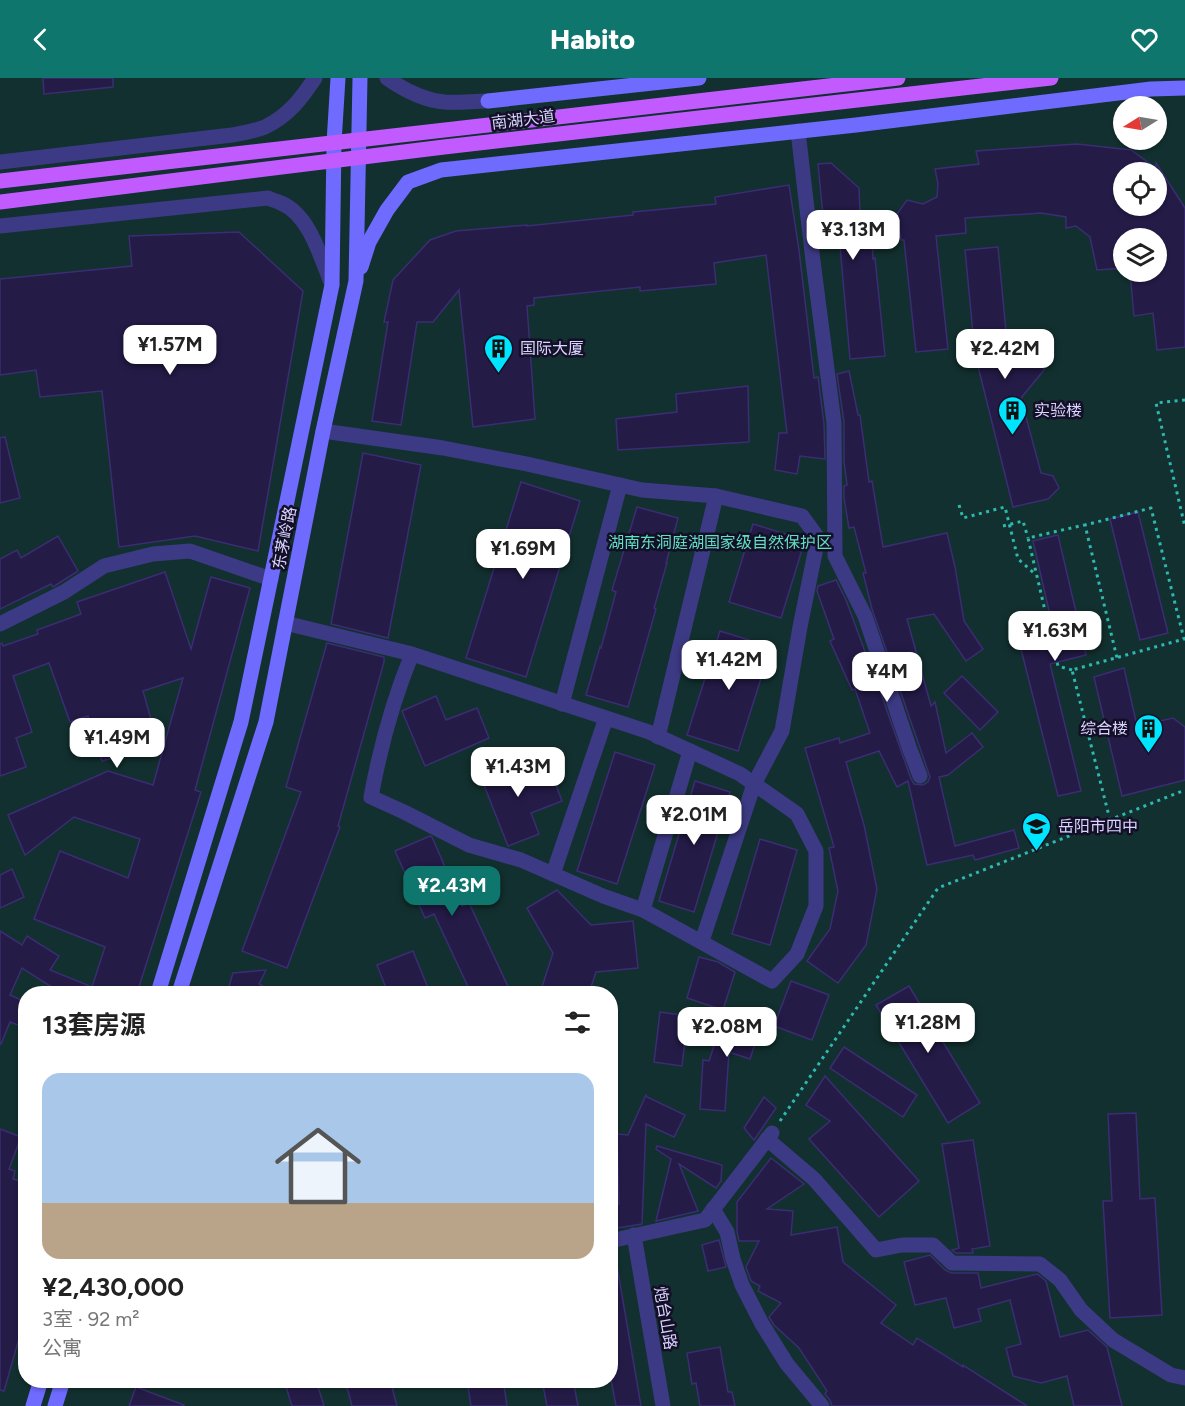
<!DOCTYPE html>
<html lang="zh">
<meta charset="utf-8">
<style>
:root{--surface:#fff;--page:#f6f6f6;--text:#222;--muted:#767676;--accent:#0f766e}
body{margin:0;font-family:Figtree,"Noto Sans SC",sans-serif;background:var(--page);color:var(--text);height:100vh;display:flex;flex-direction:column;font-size:22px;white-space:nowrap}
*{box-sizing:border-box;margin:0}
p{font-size:20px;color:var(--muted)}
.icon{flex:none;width:33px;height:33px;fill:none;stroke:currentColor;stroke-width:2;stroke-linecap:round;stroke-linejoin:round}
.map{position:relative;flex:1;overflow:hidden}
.panel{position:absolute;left:18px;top:908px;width:600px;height:402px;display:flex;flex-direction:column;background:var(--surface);border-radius:24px;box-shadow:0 2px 4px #0004}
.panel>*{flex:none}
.needle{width:39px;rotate:259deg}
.controls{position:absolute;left:1113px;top:18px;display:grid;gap:12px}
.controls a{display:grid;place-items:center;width:54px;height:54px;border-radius:50%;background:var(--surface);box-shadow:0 2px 4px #0004;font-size:30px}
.price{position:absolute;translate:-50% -51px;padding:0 14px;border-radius:12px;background:#fff;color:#222;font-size:20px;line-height:39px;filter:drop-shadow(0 2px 3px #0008)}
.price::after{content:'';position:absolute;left:50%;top:36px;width:18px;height:14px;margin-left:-9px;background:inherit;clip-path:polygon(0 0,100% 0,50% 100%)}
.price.selected{background:var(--accent);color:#fff}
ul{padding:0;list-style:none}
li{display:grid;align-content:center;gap:12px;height:318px;padding:0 24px}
li span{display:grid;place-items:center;height:186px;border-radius:18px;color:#555}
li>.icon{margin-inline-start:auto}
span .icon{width:108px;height:108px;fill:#fffc;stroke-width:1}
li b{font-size:26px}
h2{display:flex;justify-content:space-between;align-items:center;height:72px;padding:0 24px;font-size:26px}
header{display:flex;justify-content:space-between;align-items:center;height:78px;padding:0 24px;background:var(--accent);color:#fff;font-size:27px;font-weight:800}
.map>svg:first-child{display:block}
.green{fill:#12302f;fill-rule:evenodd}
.building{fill:#241b47;stroke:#3b2d73;stroke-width:1.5;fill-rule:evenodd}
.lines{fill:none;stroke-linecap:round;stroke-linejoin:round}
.path{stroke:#2fb8b0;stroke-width:3;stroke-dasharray:3 4.5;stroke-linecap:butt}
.minor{stroke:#3d3a85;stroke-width:15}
.tertiary{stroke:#3d3a85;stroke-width:15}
.secondary{stroke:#6f6bff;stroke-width:15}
.primary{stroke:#c25bff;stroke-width:15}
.labels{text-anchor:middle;stroke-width:5;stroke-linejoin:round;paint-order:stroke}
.street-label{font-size:16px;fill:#d9d4ff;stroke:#130f26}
.poi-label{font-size:16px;fill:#d9d4ff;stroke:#130f26;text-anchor:start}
.park-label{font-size:16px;fill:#5fe0c0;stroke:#130f26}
</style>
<header><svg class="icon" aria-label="back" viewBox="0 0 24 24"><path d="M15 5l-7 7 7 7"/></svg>Habito<svg class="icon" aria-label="heart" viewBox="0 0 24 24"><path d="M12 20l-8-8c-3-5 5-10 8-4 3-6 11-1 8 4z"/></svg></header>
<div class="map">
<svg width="1185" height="1328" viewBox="0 0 1185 1328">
<rect width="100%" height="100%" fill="#130f26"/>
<path class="green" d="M0,0H1185V1328H0ZM1124,28H1156V62H1124ZM1124,94H1156V128H1124ZM1124,160H1156V194H1124ZM26,915H610V1302H26Z"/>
<g class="building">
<polygon points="43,0 113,0 113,9 44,16"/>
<path d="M1077,66L1131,72L1156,90V85L1185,130V269L1157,272L1153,235L1134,238L1130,194H1156V160H1124V190L1097,192L1090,159L1076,148L1066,150V139L1041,135L965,140L966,155L936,158L948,271L916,274L904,162H901L897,136L907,122L923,126L937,119L938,106L935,91L979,86L976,73ZM1124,94H1156V128H1124Z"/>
<polygon points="831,85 859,110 860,134 871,148 873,181 875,180 885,278 850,281 840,168 826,169 818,86"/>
<polygon points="789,107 799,172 814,300 818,299 824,346 825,381 800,378 797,396 775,392 779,355 787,355 766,177 714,185 716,206 640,213 640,209 534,220 534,227 527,228 535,341 473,349 459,212 433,244 417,244 401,347 372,343 388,244 384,244 393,202 430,162 456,153 527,147 527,148 633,137 633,134 716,126 715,119"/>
<polygon points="239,154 303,213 258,473 195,458 119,469 102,313 40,319 36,292 0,297 0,201 132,188 129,158"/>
<polygon points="998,169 1008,275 1041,271 1044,292 1021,320 1041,395 1053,398 1059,410 1048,421 1013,429 975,276 965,172"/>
<polygon points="849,293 858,337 860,337 869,404 872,403 883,469 947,455 955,489 964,543 983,571 966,583 934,536 907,541 931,628 935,624 946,675 972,655 983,669 948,697 939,699 955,768 1014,752 1019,770 975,782 973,777 927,787 908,703 897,709 879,673 846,684 864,747 877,811 866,867 838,905 807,883 830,851 838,813 829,770 834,769 805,670 839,660 840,665 870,655 855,611 852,612 830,563 834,561 817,513 818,508 836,502 846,522 871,590 872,590 911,701 914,706 923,707 928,704 930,699 872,531 863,495 866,495 854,449 849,450 844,420 844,408 847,407 844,383 844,344 837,296"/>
<polygon points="748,308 749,364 618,372 616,341 677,334 676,316"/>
<polygon points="5,359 20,420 0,425 0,360"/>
<polygon points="363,375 421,387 388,560 331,546"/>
<polygon points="521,404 580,423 526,599 466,580"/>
<polygon points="637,429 678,440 666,485 667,485 654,530 656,531 628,629 586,617 600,569 601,570 616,514 612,512"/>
<polygon points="1138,434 1168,555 1140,562 1110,441"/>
<polygon points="753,446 805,462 781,540 729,524"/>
<polygon points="1058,457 1086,577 1050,586 1081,713 1058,718 1021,571 1056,563 1033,463"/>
<polygon points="58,458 78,493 53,509 51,506 0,531 0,481 17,472 21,480"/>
<polygon points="165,494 191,571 211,499 250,510 195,712 201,714 137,915 61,915 22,890 10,917 26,924 26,950 10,944 1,966 0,966 0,853 22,867 27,858 59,878 50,892 92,909 105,869 34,841 60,773 128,800 140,761 74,739 25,777 8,737 108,693 153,707 183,600 143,613 158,666 102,683 88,638 70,644 49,585 13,598 32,654 16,660 26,689 0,698 0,566 2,565 3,568 38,556 37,552 81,536 77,524"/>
<polygon points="720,553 771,569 738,673 687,657"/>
<polygon points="327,565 384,579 384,584 338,748 340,749 287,890 242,873 301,714 286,709"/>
<polygon points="1124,590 1137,648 1173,640 1185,649 1185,702 1122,718 1094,599"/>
<polygon points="962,598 998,634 980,652 944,615"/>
<polygon points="436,618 446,642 477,630 489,660 425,688 402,633"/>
<polygon points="615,674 655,687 617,806 577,793"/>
<polygon points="511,679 520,703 550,691 562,723 531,735 539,756 508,768 478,692"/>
<polygon points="695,703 730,714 694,834 659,823"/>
<polygon points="430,758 432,759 462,828 469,825 511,915 471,915 434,836 425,840 395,773"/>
<polygon points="760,761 797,772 770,867 732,856"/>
<polygon points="12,791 24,819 0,830 0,797"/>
<polygon points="557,812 591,847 633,843 638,890 596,894 589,915 540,915 553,875 527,830"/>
<polygon points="413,873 430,915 388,915 377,887"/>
<polygon points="699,879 718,884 735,894 723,932 687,920"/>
<polygon points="266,892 259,906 276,915 227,915 233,895"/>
<polygon points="791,903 829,917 812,962 774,948"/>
<polygon points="909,908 980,1025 948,1045 876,927"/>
<polygon points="726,932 762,944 750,981 729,974 725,1033 700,1031 703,982 709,983"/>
<polygon points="660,934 688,938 682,988 654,984"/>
<polygon points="844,969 917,1017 903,1039 830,990"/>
<polygon points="825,998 919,1103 879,1139 809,1061 830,1043 806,1027"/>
<polygon points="646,1017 647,1019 685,1037 674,1059 646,1046 642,1146 610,1151 610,1128 619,1126 617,1056 628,1057"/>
<polygon points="764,1019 776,1030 754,1062 744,1050"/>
<polygon points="1136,1035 1140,1121 1155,1120 1162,1237 1110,1240 1103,1123 1112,1123 1108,1036"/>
<polygon points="0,1051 21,1059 9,1091 15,1093 13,1101 26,1105 26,1236 4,1313 0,1312"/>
<polygon points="973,1062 990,1168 972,1171 973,1175 956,1175 952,1172 959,1170 942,1066"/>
<polygon points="657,1068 722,1087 721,1103 716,1110 679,1086 698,1133 656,1143 671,1081 656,1071"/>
<polygon points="771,1080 804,1106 767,1131 793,1133 791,1157 837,1149 843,1184 896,1227 881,1245 913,1267 917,1260 963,1289 963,1287 1027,1328 832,1328 830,1322 825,1316 827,1313 799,1270 774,1247 769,1239 781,1225 758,1213 760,1208 751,1203 746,1189 759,1163 739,1163 737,1153 737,1124"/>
<polygon points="719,1162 726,1189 708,1193 702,1167"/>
<polygon points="930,1177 945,1192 951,1195 978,1195 981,1210 1037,1196 1046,1203 1060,1259 1088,1252 1107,1269 1122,1328 1074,1328 1067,1298 1041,1305 1013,1298 1006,1270 1021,1266 1010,1222 978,1231 981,1243 954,1250 946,1220 915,1227 904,1184"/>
<polygon points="610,1188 617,1188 641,1328 616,1328 610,1296"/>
<polygon points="720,1269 728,1314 732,1314 735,1328 700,1328 696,1305 692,1306 687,1275"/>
<polygon points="284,1302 316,1302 324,1328 292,1328"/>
<polygon points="345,1302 390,1302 397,1328 352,1328"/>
<polygon points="467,1302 503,1302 507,1328 471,1328"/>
<polygon points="542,1302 573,1302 578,1328 547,1328"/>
<polygon points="136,1309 184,1327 184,1328 129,1328"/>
</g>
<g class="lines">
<g class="path">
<polyline points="1185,322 1156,325 1185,449"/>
<polyline points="959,427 963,440 1005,429 1018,481 1035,496"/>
<polyline points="1003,448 1023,443 1028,460"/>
<polyline points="1072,592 1058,588 1028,460 1084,447"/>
<polyline points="1110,742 1072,592 1184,561 1151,430 1085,447 1117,580"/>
<polyline points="780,1043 938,810 1185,712"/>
</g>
<g class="minor">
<polyline points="798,53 813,183 834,345 835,478 865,538 909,669 920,698"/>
<polyline points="323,353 443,370 527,386 642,412 716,418 802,438 818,460 800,549 782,653 754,706 702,863"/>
<path d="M285,545L412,576L649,654L740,696L797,736L816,773V828L797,876L772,903L643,832L603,818L521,782L469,767L404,734L371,719C380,670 393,622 412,576"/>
<polyline points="0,546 64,514 104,488 153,476 190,473 271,501"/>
<polyline points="562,626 620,407"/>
<polyline points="658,659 716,418"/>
<polyline points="553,796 606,640"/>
<polyline points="643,832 690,673"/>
<polyline points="767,1061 814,1101 876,1172 902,1167 933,1167 952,1185 1040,1186 1060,1202 1081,1232 1113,1262 1171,1297 1185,1300"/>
<polyline points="713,1131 727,1154 733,1181 742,1207 762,1246 787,1286 822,1328"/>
<polyline points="610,1163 705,1142 772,1055"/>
</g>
<g class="tertiary">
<path d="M387,0C404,12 424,22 444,24C459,25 473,23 488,23"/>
<path d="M0,84L232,57C243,55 255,53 265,49C288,38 301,21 315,0"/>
<path d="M0,148L268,120C272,122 277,123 281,125C310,137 321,181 332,207"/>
<polyline points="634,1157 663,1328"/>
</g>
<g class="secondary">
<polyline points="488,23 699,0"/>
<polyline points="361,189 369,164 387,132 408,104 441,92 856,47 1151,11 1185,10"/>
<polyline points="158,915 241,644 332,207 334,65 338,0"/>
<polyline points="179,915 266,644 323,353 356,203 360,0"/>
<polyline points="33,1328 41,1302"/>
<polyline points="55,1328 63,1302"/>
</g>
<g class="primary">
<polyline points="0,103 898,0"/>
<polyline points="0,124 444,69 1051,0"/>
</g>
</g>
<defs>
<symbol id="building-pin" viewBox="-11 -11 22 30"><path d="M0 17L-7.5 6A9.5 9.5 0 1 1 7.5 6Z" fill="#00e5ff" stroke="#130f26"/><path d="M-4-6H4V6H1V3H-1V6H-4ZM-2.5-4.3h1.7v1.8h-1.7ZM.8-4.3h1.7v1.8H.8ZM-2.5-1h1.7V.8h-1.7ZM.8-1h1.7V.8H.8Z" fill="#111"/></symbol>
<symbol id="school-pin" viewBox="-11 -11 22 30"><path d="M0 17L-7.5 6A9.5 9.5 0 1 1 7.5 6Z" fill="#00e5ff" stroke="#130f26"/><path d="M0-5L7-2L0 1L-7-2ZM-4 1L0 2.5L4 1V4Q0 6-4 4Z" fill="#111"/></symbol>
</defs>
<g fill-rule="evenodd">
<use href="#building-pin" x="482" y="254" width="33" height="45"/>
<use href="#building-pin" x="996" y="316" width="33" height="45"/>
<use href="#building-pin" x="1132" y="634" width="33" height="45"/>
<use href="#school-pin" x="1020" y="732" width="33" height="45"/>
</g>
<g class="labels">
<g class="street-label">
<text transform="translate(523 41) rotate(-7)" y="6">南湖大道</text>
<text transform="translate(284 460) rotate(-79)" y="6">东茅岭路</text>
<text transform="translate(666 1240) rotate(80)" y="6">炮台山路</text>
</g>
<g class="poi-label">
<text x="520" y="276">国际大厦</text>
<text x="1034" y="338">实验楼</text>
<text x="1128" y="656" text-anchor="end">综合楼</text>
<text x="1058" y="754">岳阳市四中</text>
</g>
<g class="park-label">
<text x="720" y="470">湖南东洞庭湖国家级自然保护区</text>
</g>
</g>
</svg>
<div class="controls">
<a><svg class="needle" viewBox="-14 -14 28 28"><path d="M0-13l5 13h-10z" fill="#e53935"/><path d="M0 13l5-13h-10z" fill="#767676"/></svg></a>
<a><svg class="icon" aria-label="locate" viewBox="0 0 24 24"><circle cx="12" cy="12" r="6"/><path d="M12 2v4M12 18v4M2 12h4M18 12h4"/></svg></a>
<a><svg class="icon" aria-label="layers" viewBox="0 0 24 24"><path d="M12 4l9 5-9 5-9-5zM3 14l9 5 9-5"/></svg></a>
</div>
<b class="price" style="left:853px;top:183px">¥3.13M</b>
<b class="price" style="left:170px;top:298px">¥1.57M</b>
<b class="price" style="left:1005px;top:302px">¥2.42M</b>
<b class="price" style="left:523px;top:502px">¥1.69M</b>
<b class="price" style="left:1055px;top:584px">¥1.63M</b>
<b class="price" style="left:729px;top:613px">¥1.42M</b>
<b class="price" style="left:887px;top:625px">¥4M</b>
<b class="price" style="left:117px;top:691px">¥1.49M</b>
<b class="price" style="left:518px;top:720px">¥1.43M</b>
<b class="price" style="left:694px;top:768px">¥2.01M</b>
<b class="price selected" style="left:452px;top:839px">¥2.43M</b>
<b class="price" style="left:928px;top:976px">¥1.28M</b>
<b class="price" style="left:727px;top:980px">¥2.08M</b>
<section class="panel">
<h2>13套房源<svg class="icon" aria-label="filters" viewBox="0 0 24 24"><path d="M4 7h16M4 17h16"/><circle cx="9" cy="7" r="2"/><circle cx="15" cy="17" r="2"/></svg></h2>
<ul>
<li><span style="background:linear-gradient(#a9c7e8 70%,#b9a48a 0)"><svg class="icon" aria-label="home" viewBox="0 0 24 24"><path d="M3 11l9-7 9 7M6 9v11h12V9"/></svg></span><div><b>¥2,430,000</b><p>3室 · 92 m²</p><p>公寓</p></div></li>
</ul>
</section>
</div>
